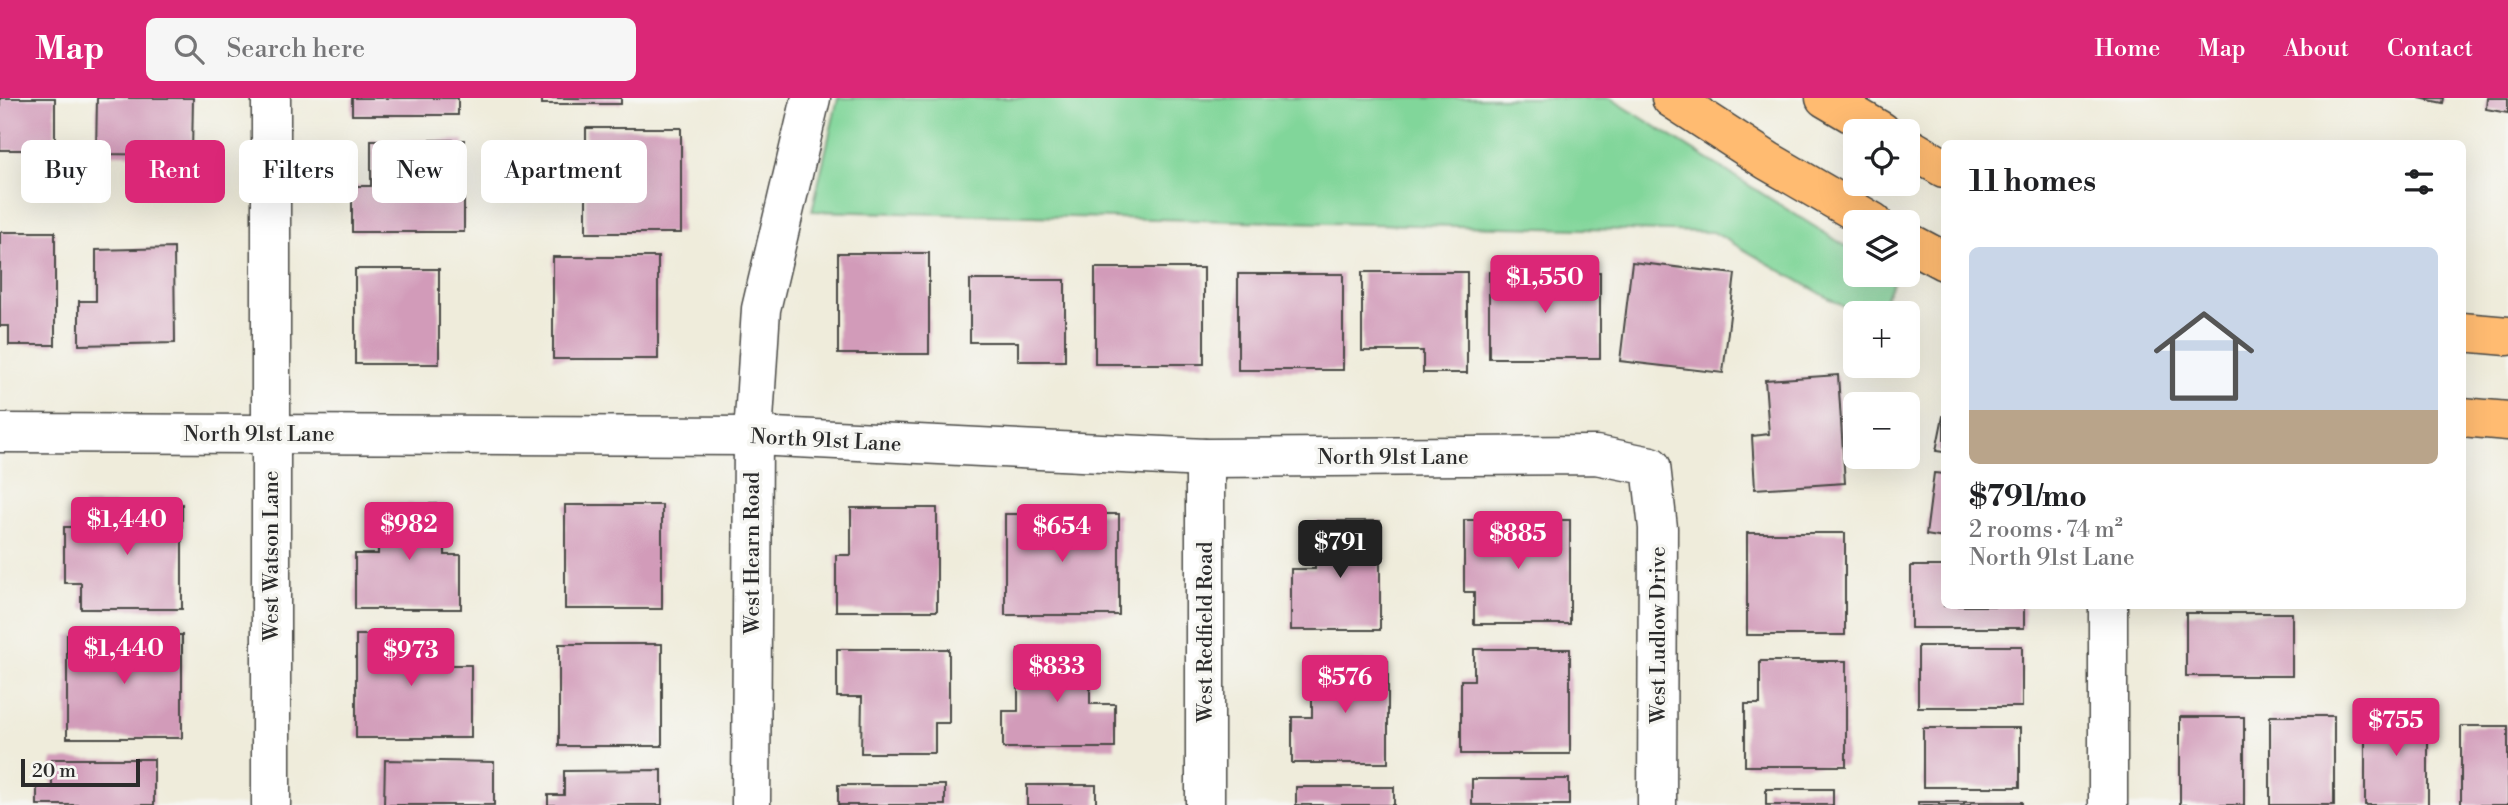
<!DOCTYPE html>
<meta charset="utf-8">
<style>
:root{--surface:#fff;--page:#f6f6f6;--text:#202124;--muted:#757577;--line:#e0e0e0;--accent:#db2777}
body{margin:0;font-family:"Libre Bodoni",serif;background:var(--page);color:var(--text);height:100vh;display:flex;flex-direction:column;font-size:26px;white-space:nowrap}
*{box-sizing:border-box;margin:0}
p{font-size:23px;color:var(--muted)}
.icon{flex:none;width:38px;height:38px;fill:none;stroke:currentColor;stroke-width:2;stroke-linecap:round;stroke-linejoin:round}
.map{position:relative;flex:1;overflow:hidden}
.details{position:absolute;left:1941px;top:42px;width:525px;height:469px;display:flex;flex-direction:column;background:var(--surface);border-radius:10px;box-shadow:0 7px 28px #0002}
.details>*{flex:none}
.banner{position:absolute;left:21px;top:42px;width:665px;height:63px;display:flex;gap:14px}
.buttons{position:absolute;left:1843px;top:21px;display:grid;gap:14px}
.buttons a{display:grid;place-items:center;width:77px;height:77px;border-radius:10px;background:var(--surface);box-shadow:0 7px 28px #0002;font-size:35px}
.scale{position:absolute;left:21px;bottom:18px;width:119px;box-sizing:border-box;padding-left:7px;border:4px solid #2b2b2b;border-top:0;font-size:19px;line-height:24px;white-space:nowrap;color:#2b2b2b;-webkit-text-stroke:5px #f6f6f2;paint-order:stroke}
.price{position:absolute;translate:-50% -60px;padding:0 16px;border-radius:7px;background:var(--accent);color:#fff;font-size:23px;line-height:46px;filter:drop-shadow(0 2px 4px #0008)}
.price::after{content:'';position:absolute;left:50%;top:42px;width:21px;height:16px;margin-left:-10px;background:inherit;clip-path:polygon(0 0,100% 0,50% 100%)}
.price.active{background:#222;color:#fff}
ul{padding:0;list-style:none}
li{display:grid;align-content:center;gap:14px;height:371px;padding:0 28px}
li+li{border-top:2px solid var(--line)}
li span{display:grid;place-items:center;height:217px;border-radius:10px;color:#555}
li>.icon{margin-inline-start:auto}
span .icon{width:126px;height:126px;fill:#fffc;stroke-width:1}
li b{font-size:30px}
h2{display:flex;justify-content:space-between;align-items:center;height:84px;padding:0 28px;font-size:30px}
.pill{padding:0 24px;border-radius:10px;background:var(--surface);box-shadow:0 7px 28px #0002;font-size:24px;line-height:63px}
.pill.active{background:var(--accent);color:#fff}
header{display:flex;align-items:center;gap:42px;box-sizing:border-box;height:98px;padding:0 35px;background:var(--accent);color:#fff}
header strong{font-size:33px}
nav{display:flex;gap:38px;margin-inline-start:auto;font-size:24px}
.search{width:490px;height:63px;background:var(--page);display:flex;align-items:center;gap:18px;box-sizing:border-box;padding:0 24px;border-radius:10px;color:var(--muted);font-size:26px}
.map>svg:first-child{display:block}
.green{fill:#81d69a;stroke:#568062;stroke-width:2}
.building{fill:#d29bb9}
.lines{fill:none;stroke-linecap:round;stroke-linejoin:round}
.minor-casing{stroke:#484845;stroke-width:41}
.major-casing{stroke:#484845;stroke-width:41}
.minor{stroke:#fff;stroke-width:38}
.major{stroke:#ffbb71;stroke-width:38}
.labels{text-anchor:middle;stroke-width:7;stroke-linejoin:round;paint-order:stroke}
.street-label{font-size:21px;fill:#2b2b2b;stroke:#f6f6f2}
</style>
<header>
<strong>Map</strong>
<div class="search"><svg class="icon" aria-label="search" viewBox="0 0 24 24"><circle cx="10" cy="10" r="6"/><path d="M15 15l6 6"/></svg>Search here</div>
<nav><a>Home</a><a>Map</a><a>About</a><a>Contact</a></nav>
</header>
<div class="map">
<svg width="2508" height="707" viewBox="0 0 2508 707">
<rect width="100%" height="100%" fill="#f6f6f2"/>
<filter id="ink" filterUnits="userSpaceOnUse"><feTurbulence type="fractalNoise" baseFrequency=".0143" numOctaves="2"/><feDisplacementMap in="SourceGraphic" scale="14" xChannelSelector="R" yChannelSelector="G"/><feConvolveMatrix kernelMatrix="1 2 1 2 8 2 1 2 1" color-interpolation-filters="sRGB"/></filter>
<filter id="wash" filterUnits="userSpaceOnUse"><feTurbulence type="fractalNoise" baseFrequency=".00686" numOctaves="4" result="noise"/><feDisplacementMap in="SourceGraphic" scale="28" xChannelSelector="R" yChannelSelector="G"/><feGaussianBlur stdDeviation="1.57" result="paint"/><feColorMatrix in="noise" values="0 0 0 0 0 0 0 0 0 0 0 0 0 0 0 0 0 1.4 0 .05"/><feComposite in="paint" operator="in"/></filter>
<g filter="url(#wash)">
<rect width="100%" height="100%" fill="#efecdb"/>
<polygon class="green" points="838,0 1610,0 1855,154 1855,177 1895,178 1885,201 1885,215 1855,215 1713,134 812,113"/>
<g id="blocks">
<g class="building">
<rect x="0" y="0" width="55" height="52"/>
<polygon points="97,0 193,0 192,57 96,56"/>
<rect x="352" y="0" width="106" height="17"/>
<rect x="542" y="0" width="79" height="6"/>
<polygon points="2419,0 2444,0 2443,5"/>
<polygon points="2487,0 2508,0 2508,15 2486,11"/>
<rect x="586" y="30" width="95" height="105"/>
<polygon points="371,42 464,42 464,134 352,134 352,88 371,88"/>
<polygon points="0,134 55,134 55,247 9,247 9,228 0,228"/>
<polygon points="174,150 175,245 79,247 79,203 96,203 96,152"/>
<rect x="838" y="155" width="91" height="101"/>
<rect x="553" y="159" width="105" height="102"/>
<polygon points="1632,164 1735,176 1723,275 1620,263"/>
<rect x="1095" y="170" width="109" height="96"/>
<rect x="355" y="171" width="84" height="95"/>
<polygon points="1362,174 1467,174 1467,275 1423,275 1423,253 1362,253"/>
<rect x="1489" y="174" width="111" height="86"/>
<rect x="1238" y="176" width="105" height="96"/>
<polygon points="970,182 1065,182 1065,263 1018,263 1018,244 970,244"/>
<polygon points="1838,277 1845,385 1755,391 1752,338 1769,336 1765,282"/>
<polygon points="1943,318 1944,318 1944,354 1936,353"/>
<polygon points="1934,375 1944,376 1944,440 1926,437"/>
<polygon points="83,406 182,406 182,511 81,511 81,485 64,485 64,429 83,429"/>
<polygon points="378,406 445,406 445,457 461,457 461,511 355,511 355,456 378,456"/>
<rect x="565" y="407" width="97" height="104"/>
<polygon points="851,410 937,410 937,513 836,513 836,457 851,457"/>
<rect x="1005" y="416" width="114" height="101"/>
<polygon points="1464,422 1570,422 1570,526 1474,526 1474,494 1464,494"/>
<polygon points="1315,423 1380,423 1380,532 1291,532 1291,471 1315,471"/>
<rect x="1747" y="435" width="98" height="102"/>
<polygon points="1911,468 1944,468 1944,508 2024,508 2024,530 1911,530"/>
<rect x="2186" y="515" width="106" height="63"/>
<rect x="67" y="537" width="115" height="103"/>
<polygon points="356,537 451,537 451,567 471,567 471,640 356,640"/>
<rect x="559" y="546" width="103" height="102"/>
<rect x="1918" y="548" width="104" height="61"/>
<polygon points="837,551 949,551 949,625 935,625 935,655 861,655 862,599 837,599"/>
<polygon points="1018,551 1090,551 1090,606 1115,606 1115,650 1003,650 1003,613 1018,613"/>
<polygon points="1474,551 1570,551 1570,656 1461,656 1461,582 1474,582"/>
<polygon points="1312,563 1388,563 1388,665 1292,665 1292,619 1312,619"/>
<polygon points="1760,563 1846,563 1846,668 1745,668 1745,606 1760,606"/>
<rect x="2365" y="612" width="63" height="95"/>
<rect x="2270" y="618" width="64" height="89"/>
<rect x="2180" y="619" width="64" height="88"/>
<rect x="2461" y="628" width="47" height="79"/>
<rect x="1923" y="630" width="97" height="59"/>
<polygon points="52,661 154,661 154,707 37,707 37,689 52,689"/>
<polygon points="385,662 494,664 494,707 384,707"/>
<polygon points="662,672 662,707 548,707 548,697 564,697 564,673"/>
<rect x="1472" y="681" width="97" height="26"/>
<rect x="838" y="687" width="107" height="20"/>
<rect x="1027" y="687" width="69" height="20"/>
<rect x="1296" y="689" width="98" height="18"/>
<rect x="1766" y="691" width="67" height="16"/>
<rect x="1918" y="704" width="104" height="3"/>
</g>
</g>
</g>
<g filter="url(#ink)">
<use href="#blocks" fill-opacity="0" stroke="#484845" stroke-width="2"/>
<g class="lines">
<defs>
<g id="minor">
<polyline points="0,335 753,338 1205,360 1596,357 1651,368 1658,430 1657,707"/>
<polyline points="2108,508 2108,707"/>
<polyline points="271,707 271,0"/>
<polyline points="751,707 753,338 761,211 811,0"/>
<polyline points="1205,707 1205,360"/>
</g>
<g id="major">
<polyline points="1671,0 1768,63 1873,124"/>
<polyline points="1825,0 1881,33"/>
<polyline points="1908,49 1944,70"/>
<polyline points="1908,144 1944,163"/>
<polyline points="2462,234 2508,238"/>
<polyline points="2462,319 2508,323"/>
</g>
</defs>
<use href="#minor" class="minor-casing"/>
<use href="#major" class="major-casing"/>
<use href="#minor" class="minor"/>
<use href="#major" class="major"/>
</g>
</g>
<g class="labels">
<g class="street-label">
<text x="259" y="343">North 91st Lane</text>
<text transform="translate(826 342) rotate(3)" y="7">North 91st Lane</text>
<text x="1393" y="366">North 91st Lane</text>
<text transform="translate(752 455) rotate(-90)" y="7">West Hearn Road</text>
<text transform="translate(271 458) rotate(-90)" y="7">West Watson Lane</text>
<text transform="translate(1205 534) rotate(-90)" y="7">West Redfield Road</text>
<text transform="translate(1658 537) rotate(-90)" y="7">West Ludlow Drive</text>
</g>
</g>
</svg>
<div class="buttons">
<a><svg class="icon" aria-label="locate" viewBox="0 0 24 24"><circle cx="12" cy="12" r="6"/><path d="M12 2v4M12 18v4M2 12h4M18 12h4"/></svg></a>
<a><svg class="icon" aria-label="layers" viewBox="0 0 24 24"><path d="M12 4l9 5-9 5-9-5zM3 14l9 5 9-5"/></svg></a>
<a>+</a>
<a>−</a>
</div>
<div class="scale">20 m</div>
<b class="price" style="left:1545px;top:217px">$1,550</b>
<b class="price" style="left:127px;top:459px">$1,440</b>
<b class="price" style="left:409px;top:464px">$982</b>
<b class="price" style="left:1062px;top:466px">$654</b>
<b class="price" style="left:1518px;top:473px">$885</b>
<b class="price active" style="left:1340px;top:482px">$791</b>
<b class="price" style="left:124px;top:588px">$1,440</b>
<b class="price" style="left:411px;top:590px">$973</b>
<b class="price" style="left:1057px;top:606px">$833</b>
<b class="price" style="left:1345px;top:617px">$576</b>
<b class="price" style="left:2396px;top:660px">$755</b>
<div class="banner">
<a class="pill">Buy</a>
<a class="pill active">Rent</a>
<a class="pill">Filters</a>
<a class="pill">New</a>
<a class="pill">Apartment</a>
</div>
<section class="details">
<h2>11 homes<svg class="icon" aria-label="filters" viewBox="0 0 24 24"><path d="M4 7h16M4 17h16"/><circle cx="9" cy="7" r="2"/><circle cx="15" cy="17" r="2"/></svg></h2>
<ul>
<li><span style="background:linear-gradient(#c9d6e8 75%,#b9a48a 0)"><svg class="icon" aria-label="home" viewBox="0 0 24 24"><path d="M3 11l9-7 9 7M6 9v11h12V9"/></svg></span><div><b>$791/mo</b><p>2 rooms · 74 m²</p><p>North 91st Lane</p></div></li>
</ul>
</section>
</div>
